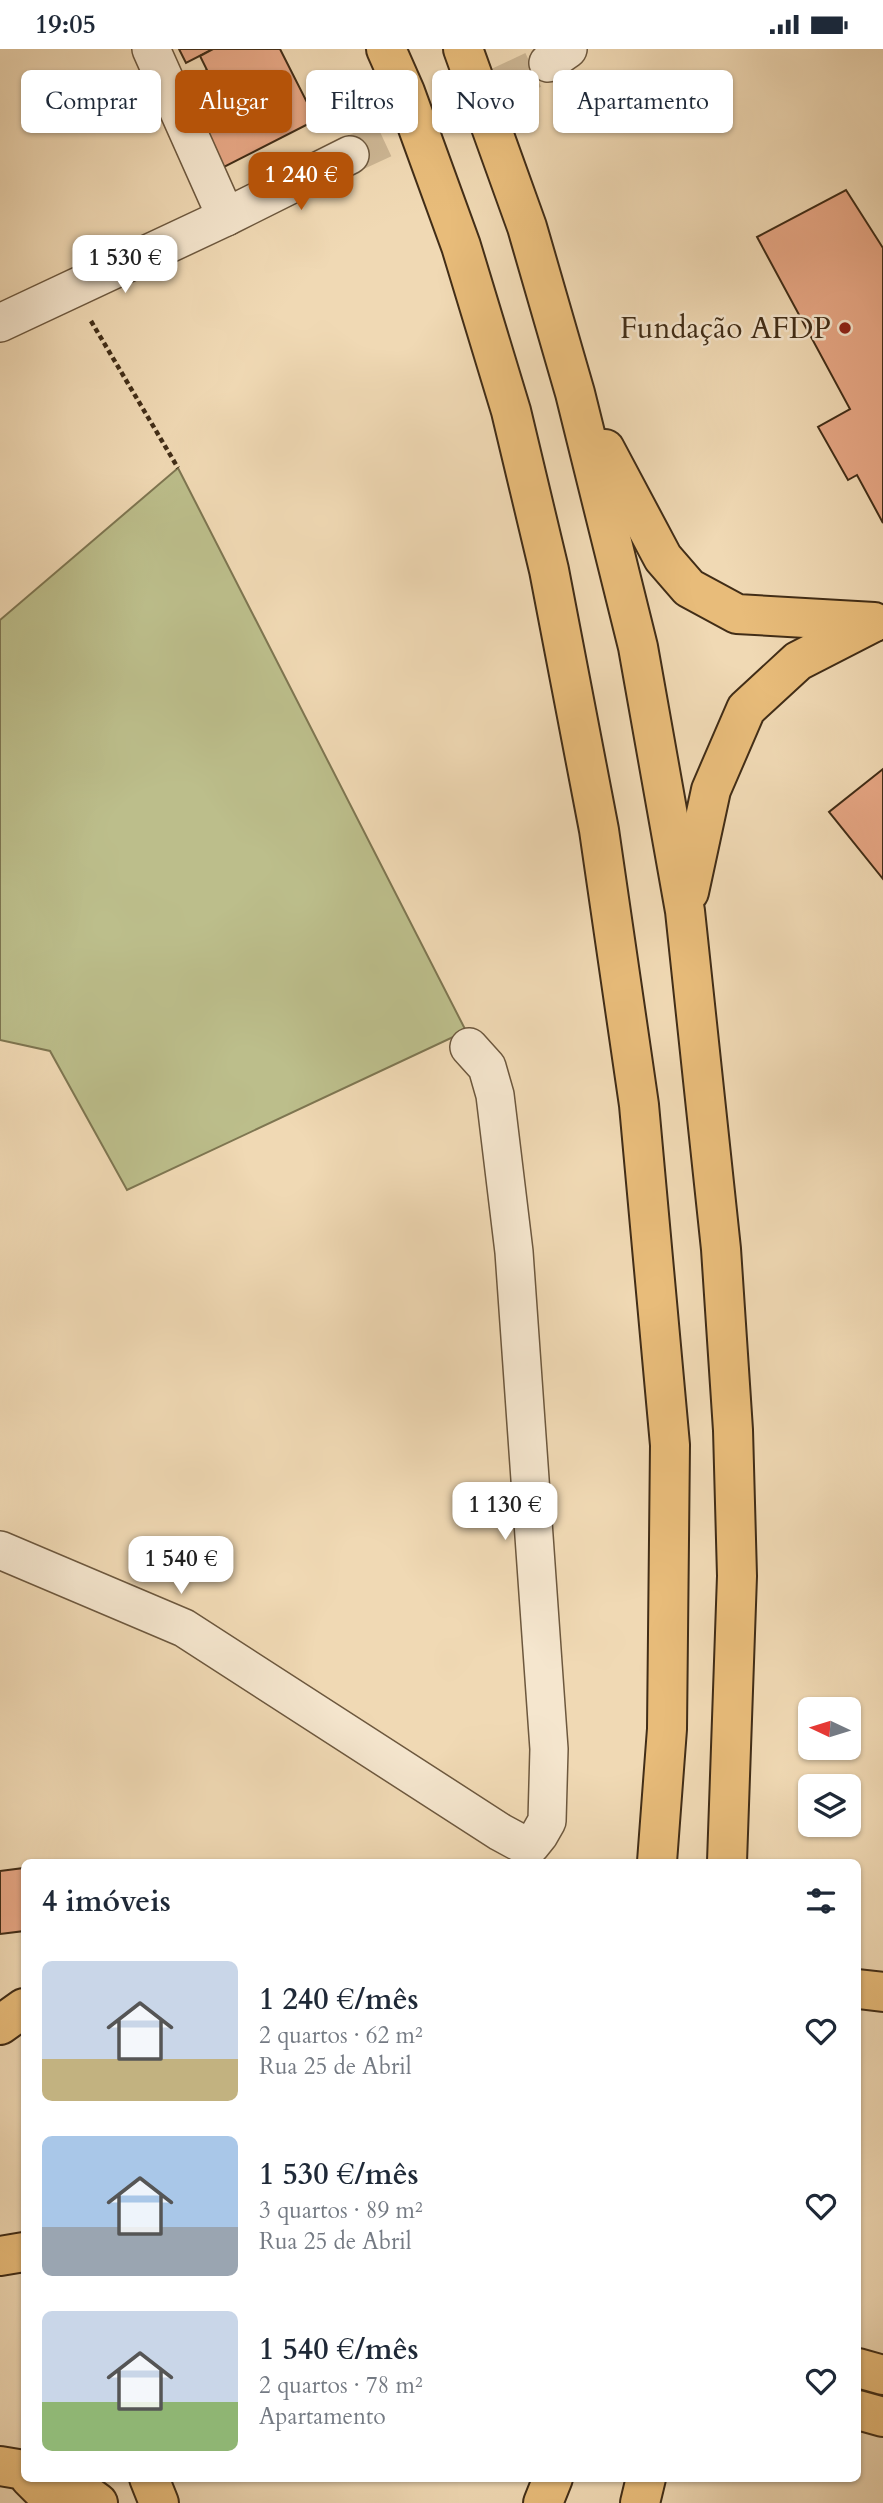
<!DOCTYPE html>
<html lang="pt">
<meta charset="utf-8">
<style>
:root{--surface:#fff;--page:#f6f6f7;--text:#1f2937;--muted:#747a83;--accent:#b45309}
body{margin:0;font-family:Cardo,serif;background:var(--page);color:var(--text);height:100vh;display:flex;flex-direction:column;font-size:26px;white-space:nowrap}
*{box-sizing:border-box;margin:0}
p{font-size:23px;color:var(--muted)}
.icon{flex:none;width:38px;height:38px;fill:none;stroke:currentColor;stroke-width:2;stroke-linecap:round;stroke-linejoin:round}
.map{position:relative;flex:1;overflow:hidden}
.panel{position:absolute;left:21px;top:1810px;width:840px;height:623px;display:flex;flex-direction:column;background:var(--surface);border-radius:10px;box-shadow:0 2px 5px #0004}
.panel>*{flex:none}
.banner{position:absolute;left:21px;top:21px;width:842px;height:63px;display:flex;gap:14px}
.needle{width:46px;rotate:274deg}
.tools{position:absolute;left:798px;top:1648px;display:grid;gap:14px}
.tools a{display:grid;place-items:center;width:63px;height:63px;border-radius:10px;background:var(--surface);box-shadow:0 2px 5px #0004;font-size:35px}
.price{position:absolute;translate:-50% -60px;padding:0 16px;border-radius:14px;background:#fff;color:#222;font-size:23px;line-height:46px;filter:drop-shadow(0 2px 4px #0008)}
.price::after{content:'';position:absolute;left:50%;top:42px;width:21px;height:16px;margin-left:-10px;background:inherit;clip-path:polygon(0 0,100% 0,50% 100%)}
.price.on{background:var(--accent);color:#fff}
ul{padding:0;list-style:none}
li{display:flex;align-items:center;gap:21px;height:175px;padding:0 21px}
li span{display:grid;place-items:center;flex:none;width:196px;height:140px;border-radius:10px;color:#555}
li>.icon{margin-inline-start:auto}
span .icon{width:84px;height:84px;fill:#fffc;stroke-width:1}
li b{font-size:30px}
h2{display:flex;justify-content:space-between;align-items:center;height:84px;padding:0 21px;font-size:30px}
.chip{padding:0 24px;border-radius:10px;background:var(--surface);box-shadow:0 2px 5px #0004;font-size:24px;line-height:63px}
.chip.on{background:var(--accent);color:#fff}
.status{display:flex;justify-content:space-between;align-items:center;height:49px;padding:0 35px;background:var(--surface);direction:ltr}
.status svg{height:19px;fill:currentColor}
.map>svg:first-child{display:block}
.green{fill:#bcbe8b;stroke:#7e7651;stroke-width:2}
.building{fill:#e7a785;stroke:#412d17;stroke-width:2}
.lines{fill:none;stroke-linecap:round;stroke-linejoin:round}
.minor-tunnel{stroke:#cdb795;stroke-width:37;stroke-dasharray:37 18;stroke-linecap:butt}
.minor-casing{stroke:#6d583e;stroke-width:40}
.major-casing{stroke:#412d17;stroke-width:42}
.highway-casing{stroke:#412d17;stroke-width:42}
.path{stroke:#412d17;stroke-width:4.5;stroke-dasharray:5 3.5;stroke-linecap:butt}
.minor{stroke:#f5e6ce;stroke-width:37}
.major{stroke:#e8bc7a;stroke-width:38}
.highway{stroke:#e8bc7a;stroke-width:38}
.poi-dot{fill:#8f2418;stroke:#f5e6ce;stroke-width:2.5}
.labels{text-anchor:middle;stroke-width:5;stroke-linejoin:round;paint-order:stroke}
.poi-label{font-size:30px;fill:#412d17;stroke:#f5e6ce;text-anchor:end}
</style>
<div class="status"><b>19:05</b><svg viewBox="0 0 49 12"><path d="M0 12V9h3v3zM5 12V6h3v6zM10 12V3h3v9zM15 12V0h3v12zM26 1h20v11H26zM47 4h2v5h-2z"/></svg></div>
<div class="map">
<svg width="883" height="2454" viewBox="0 0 883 2454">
<rect width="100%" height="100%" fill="#f0d9b4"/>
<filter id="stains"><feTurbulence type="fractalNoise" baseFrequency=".00286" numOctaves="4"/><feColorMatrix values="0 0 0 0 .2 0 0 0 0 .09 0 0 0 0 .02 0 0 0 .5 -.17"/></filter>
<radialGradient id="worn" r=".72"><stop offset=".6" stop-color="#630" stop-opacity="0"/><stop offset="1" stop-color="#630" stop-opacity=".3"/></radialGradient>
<polygon class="green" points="178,419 466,982 127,1141 50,1002 0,991 0,571"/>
<g class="building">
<polygon points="179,0 213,0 186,14"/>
<polygon points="213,0 280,0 316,71 224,118 182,34 207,21 200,7"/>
<polygon points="846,141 883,199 883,474 857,426 848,431 818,378 850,360 757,188"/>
<polygon points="883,720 883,830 829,763"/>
<polygon points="24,1819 24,1882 0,1885 0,1822"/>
</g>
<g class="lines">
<polyline class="minor-tunnel" points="350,106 548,14"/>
<defs>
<g id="minor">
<polyline points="151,0 226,168"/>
<polyline points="548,14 568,0"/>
<polyline points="0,274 226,168 350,106"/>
<polyline points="0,1501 184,1579 500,1783 526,1797 531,1796 539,1786 547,1772 549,1700 514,1203 495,1046 487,1018 469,998"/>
</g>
<g id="major">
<polyline points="858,1940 883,1943"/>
<polyline points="0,1976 24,1959"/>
<polyline points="0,2207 24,2203"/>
<polyline points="0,2417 24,2421"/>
</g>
<g id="highway">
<polyline points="386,0 405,43 461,197 511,362 549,521 599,781 639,1056 670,1396 667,1680 657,1813"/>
<polyline points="463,0 527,178 575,344 638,598 685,862 721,1200 733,1381 737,1527 727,1813"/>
<polyline points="605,400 663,509 689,539 737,565 874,573"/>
<polyline points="689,843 711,741 746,660 798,612 872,574"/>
<polyline points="858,2319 883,2326"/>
<polyline points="858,2361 883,2368"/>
<polyline points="30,2429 55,2454"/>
<polyline points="64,2429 98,2454"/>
<polyline points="149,2429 159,2454"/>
<polyline points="543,2454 553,2429"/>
<polyline points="640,2454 646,2429"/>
</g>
</defs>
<use href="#minor" class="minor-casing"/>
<use href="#major" class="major-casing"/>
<use href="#highway" class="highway-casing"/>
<polyline class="path" points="91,272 178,419"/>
<use href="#minor" class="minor"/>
<use href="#major" class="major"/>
<use href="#highway" class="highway"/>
</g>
<circle class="poi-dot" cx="845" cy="279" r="7"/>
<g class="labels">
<g class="poi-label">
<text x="831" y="289">Fundação AFDP</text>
</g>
</g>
<rect width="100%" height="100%" filter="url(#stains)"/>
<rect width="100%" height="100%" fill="url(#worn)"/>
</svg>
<div class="tools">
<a><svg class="needle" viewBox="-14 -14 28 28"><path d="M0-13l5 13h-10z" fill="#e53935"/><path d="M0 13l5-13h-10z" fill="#747a83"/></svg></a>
<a><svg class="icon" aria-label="layers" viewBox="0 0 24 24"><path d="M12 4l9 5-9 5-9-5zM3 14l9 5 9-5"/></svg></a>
</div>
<b class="price on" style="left:301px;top:163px">1 240 €</b>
<b class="price" style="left:125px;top:246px">1 530 €</b>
<b class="price" style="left:505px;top:1493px">1 130 €</b>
<b class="price" style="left:181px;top:1547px">1 540 €</b>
<div class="banner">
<a class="chip">Comprar</a>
<a class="chip on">Alugar</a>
<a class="chip">Filtros</a>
<a class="chip">Novo</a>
<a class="chip">Apartamento</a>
</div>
<section class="panel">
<h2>4 imóveis<svg class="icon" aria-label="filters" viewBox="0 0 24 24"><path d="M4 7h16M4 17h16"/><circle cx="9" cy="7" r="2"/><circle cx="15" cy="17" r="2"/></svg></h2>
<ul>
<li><span style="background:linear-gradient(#c9d6e8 70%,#c2b280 0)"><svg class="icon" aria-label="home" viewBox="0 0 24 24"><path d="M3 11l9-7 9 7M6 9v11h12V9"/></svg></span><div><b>1 240 €/mês</b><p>2 quartos · 62 m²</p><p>Rua 25 de Abril</p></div><svg class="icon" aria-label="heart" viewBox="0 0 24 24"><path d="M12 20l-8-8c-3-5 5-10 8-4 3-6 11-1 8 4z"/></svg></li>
<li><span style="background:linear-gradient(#a9c7e8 65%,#9aa5b1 0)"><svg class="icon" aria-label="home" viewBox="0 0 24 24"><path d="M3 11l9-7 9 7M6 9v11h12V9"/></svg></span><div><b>1 530 €/mês</b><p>3 quartos · 89 m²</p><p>Rua 25 de Abril</p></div><svg class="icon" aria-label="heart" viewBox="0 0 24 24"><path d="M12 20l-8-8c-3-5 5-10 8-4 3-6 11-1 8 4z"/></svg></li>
<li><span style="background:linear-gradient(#c9d6e8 65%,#8fb573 0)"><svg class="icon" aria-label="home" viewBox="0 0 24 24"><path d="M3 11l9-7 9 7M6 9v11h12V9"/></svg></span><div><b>1 540 €/mês</b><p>2 quartos · 78 m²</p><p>Apartamento</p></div><svg class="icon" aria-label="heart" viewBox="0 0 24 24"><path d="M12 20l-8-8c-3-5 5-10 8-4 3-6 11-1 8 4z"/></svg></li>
</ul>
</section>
</div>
